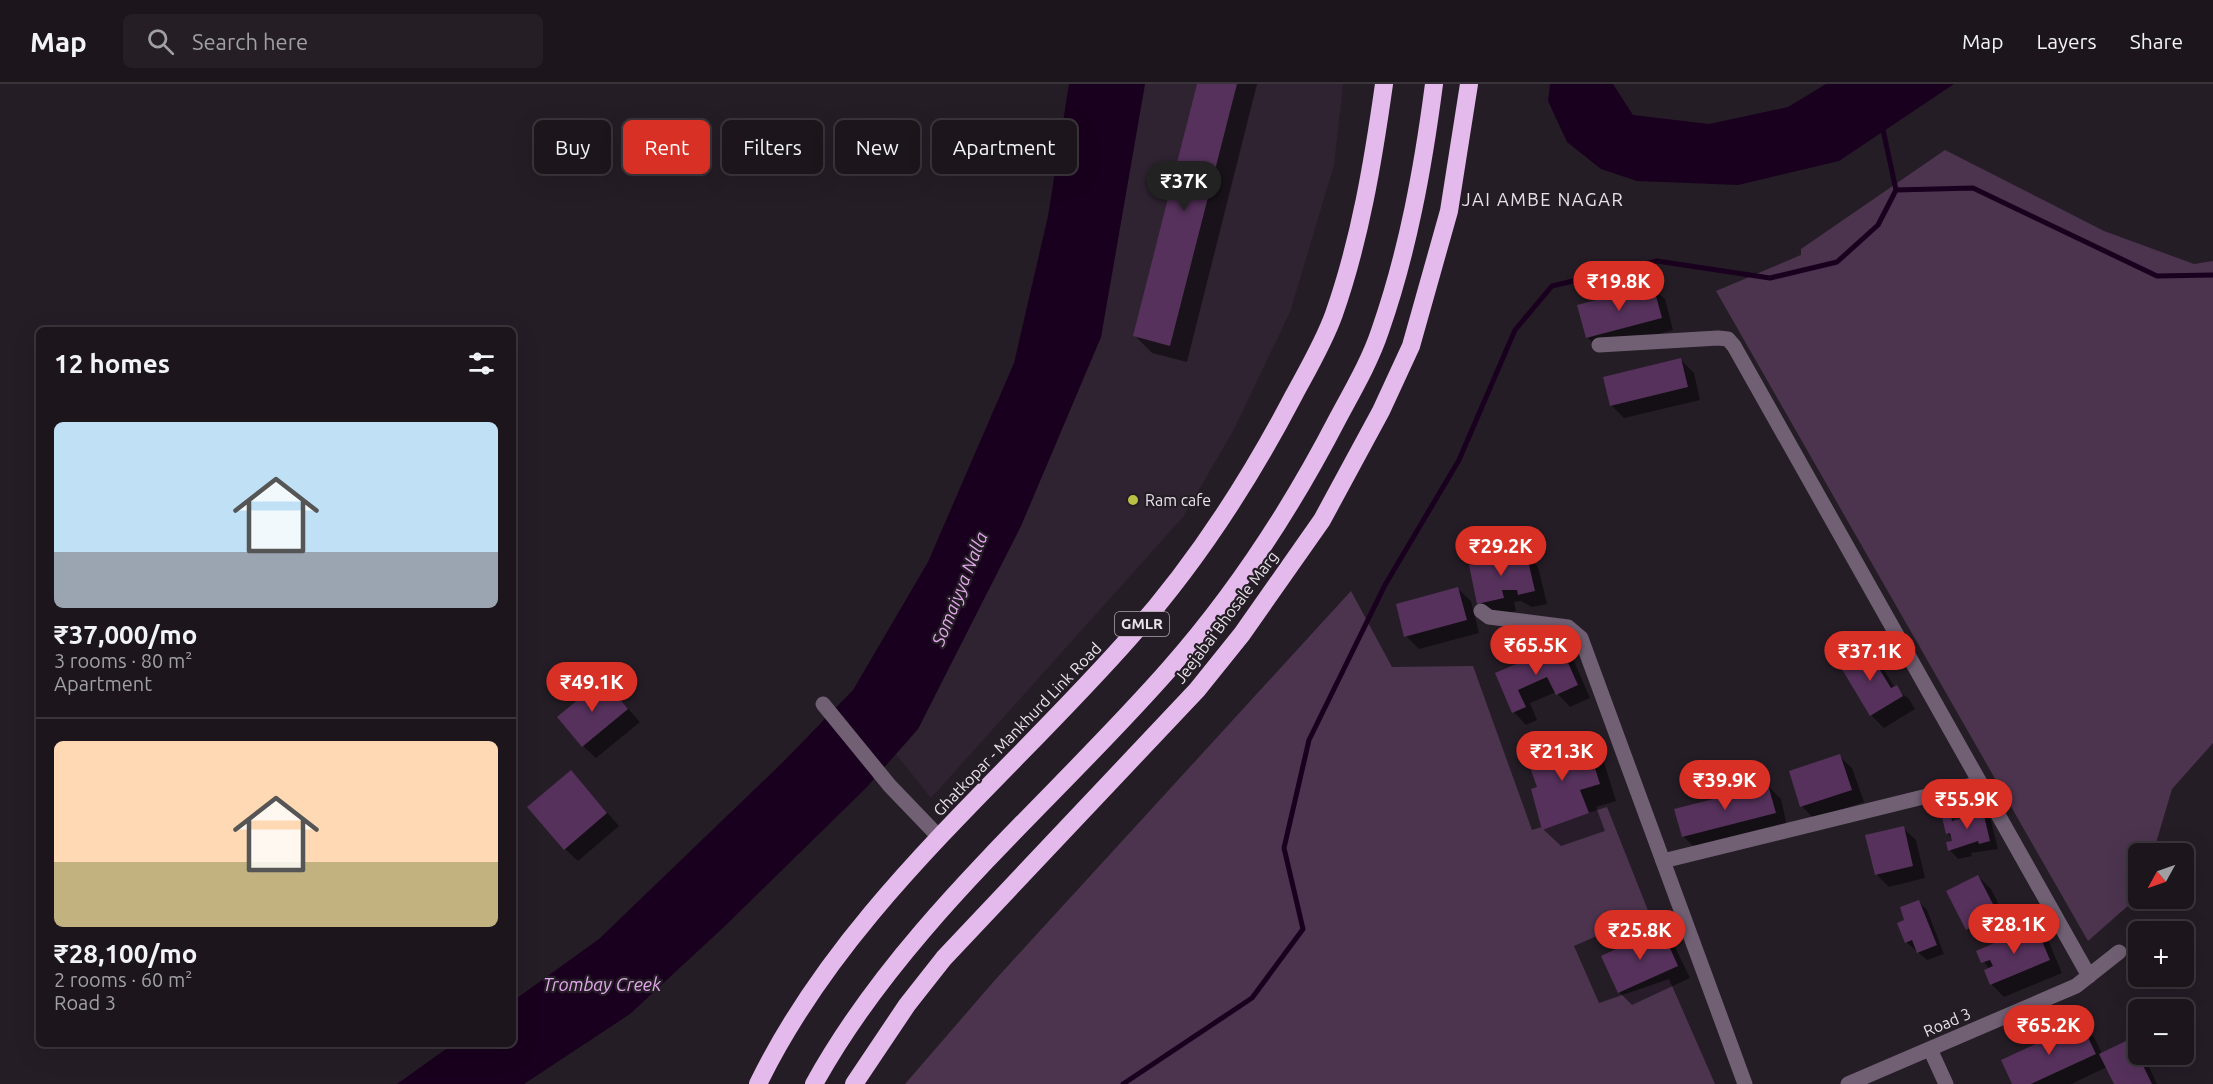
<!DOCTYPE html>
<meta charset="utf-8">
<style>
:root{--surface:#1c161c;--page:#251f25;--text:#f1f3f6;--muted:#a09fa3;--line:#3a353b;--accent:#d93025}
body{margin:0;font-family:Ubuntu,sans-serif;background:var(--page);color:var(--text);height:100vh;display:flex;flex-direction:column;font-size:22px;white-space:nowrap}
*{box-sizing:border-box;margin:0}
p{font-size:20px;color:var(--muted)}
.icon{flex:none;width:33px;height:33px;fill:none;stroke:currentColor;stroke-width:2;stroke-linecap:round;stroke-linejoin:round}
.map{position:relative;flex:1;overflow:hidden}
.side{position:absolute;left:36px;top:243px;width:480px;height:720px;display:flex;flex-direction:column;background:var(--surface);border-radius:9px;box-shadow:0 6px 24px #0002,0 0 0 2px var(--line)}
.side>*{flex:none}
.banner{position:absolute;left:534px;top:36px;width:570px;height:54px;display:flex;gap:12px}
.needle{width:39px;rotate:230deg}
.controls{position:absolute;left:2128px;top:759px;display:grid;gap:12px}
.controls a{display:grid;place-items:center;width:66px;height:66px;border-radius:9px;background:var(--surface);box-shadow:0 6px 24px #0002,0 0 0 2px var(--line);font-size:30px}
.price{position:absolute;translate:-50% -51px;padding:0 14px;border-radius:21px;background:var(--accent);color:#fff;font-size:20px;line-height:39px;filter:drop-shadow(0 2px 3px #0008)}
.price::after{content:'';position:absolute;left:50%;top:36px;width:18px;height:14px;margin-left:-9px;background:inherit;clip-path:polygon(0 0,100% 0,50% 100%)}
.price.selected{background:#222;color:#fff}
ul{padding:0;list-style:none}
li{display:grid;align-content:center;gap:12px;height:318px;padding:0 18px}
li+li{border-top:2px solid var(--line)}
li span{display:grid;place-items:center;height:186px;border-radius:9px;color:#555}
li>.icon{margin-inline-start:auto}
span .icon{width:108px;height:108px;fill:#fffc;stroke-width:1}
li b{font-size:26px}
h2{display:flex;justify-content:space-between;align-items:center;height:72px;padding:0 18px;font-size:26px}
.chip{padding:0 21px;border-radius:9px;background:var(--surface);box-shadow:0 6px 24px #0002,0 0 0 2px var(--line);font-size:21px;line-height:54px}
.chip.selected{background:var(--accent);color:#fff}
header{display:flex;align-items:center;gap:36px;box-sizing:border-box;height:84px;padding:0 30px;background:var(--surface);border-bottom:2px solid var(--line)}
header strong{font-size:28px}
nav{display:flex;gap:33px;margin-inline-start:auto;font-size:21px}
.search{width:420px;height:54px;background:var(--page);display:flex;align-items:center;gap:15px;box-sizing:border-box;padding:0 21px;border-radius:9px;color:var(--muted);font-size:22px}
.map>svg:first-child{display:block}
.built{fill:#2f2331}
.green{fill:#4c344f}
.water{fill:#19001e}
.shadow{fill:#0007}
.lines{fill:none;stroke-linecap:round;stroke-linejoin:round}
.stream{stroke:#19001e;stroke-width:5}
.building{fill:#55315b}
.minor{stroke:#716074;stroke-width:15}
.highway{stroke:#e4b9eb;stroke-width:18}
.poi-dot{fill:#bac045;stroke:#251d26;stroke-width:2}
.labels{text-anchor:middle;stroke-width:4.5;stroke-linejoin:round;paint-order:stroke}
.shield{fill:#251d26;stroke:#aea7ae;stroke-width:1.5}
.shield-label{font-size:15px;font-weight:bold;fill:#e8e2e9}
.poi-label{font-size:16px;fill:#e8e2e9;stroke:#251d26;text-anchor:start}
.street-label{font-size:16px;fill:#e8e2e9;stroke:#251d26}
.neighbourhood-label{font-size:18px;letter-spacing:1.5px;fill:#e8e2e9;stroke:#251d26}
.water-label{font-size:18px;font-style:italic;fill:#e3a8ec;stroke:#251d26}
</style>
<header>
<strong>Map</strong>
<div class="search"><svg class="icon" aria-label="search" viewBox="0 0 24 24"><circle cx="10" cy="10" r="6"/><path d="M15 15l6 6"/></svg>Search here</div>
<nav><a>Map</a><a>Layers</a><a>Share</a></nav>
</header>
<div class="map">
<svg width="2213" height="1000" viewBox="0 0 2213 1000">
<rect width="100%" height="100%" fill="#251d26"/>
<polygon class="built" points="1145,0 1343,0 1334,81 1290,228 1233,347 1183,433 931,714 896,670 918,645 1021,442 1101,253"/>
<g class="green">
<polygon points="1945,66 2104,147 2194,180 2213,177 2213,659 2172,705 2153,769 2139,770 2139,812 2088,857 1716,207 1801,171 1801,165"/>
<polygon points="1351,507 1392,583 1473,582 1532,746 1607,723 1649,829 1574,862 1599,919 1669,895 1715,1000 905,1000 995,896"/>
</g>
<g class="water">
<polygon points="1069,0 1145,0 1101,253 1021,442 918,645 866,704 725,842 630,930 524,1000 397,1000 453,960 513,960 513,917 599,855 782,679 853,606 928,478 1014,279 1048,132"/>
<polygon points="1550,0 1613,0 1633,31 1709,40 1788,23 1826,0 1954,0 1839,77 1738,101 1637,97 1601,85 1567,58 1548,17"/>
</g>
<g class="shadow">
<polygon points="1198,0 1257,0 1187,278 1152,269 1135,252"/>
<polygon points="1652,203 1665,215 1673,246 1600,266 1587,253"/>
<polygon points="1681,276 1694,289 1700,316 1624,334 1612,322 1605,294"/>
<polygon points="1526,470 1538,483 1547,520 1532,523 1521,517 1514,518 1516,527 1491,532 1479,519"/>
<polygon points="1458,505 1471,517 1479,549 1419,565 1406,552"/>
<polygon points="1560,563 1573,575 1590,614 1570,623 1556,608 1530,619 1537,636 1526,641 1514,628 1497,590"/>
<polygon points="1874,563 1891,582 1884,586 1895,604 1909,615 1915,625 1884,644 1871,631 1842,583"/>
<polygon points="603,597 640,638 596,674 583,662"/>
<polygon points="1585,655 1602,672 1616,717 1596,723 1605,747 1561,762 1544,746 1533,706 1539,704"/>
<polygon points="1839,672 1852,684 1864,718 1814,735 1802,722"/>
<polygon points="571,688 619,742 578,777 565,765"/>
<polygon points="1768,702 1781,715 1787,742 1696,765 1683,752"/>
<polygon points="1981,724 1990,733 1998,765 1971,769 1972,772 1958,775 1950,766 1948,760 1954,758 1948,750 1950,732 1956,738 1977,733"/>
<polygon points="1903,744 1916,756 1925,794 1889,803 1876,790"/>
<polygon points="1978,792 1991,805 2010,843 1980,858 1967,845"/>
<polygon points="1919,818 1927,826 1944,870 1927,876 1906,858 1906,837"/>
<polygon points="2035,843 2048,856 2062,889 2004,913 1991,900 1989,885 1978,868"/>
<polygon points="1660,846 1673,859 1690,894 1632,921 1619,908 1603,873"/>
<polygon points="2081,941 2094,953 2102,970 2129,956 2139,966 2139,970 2143,970 2157,1000 2116,1000 2107,983 2071,1000 2013,1000"/>
</g>
<g class="lines">
<g class="stream">
<polyline points="1896,106 1973,104 2157,192 2213,191"/>
<polyline points="1123,1000 1252,914 1303,845 1284,764 1309,656 1385,501 1459,376 1515,246 1552,202 1657,177 1770,194 1837,178 1878,141 1896,106 1882,41"/>
</g>
</g>
<g class="building">
<polygon points="1197,0 1237,0 1170,262 1133,252"/>
<polygon points="1653,201 1662,234 1586,254 1577,221"/>
<polygon points="1681,274 1688,303 1610,322 1603,293"/>
<polygon points="1526,468 1535,507 1518,511 1517,506 1502,506 1504,514 1477,520 1469,481"/>
<polygon points="1458,503 1467,536 1404,553 1396,520"/>
<polygon points="1560,561 1578,601 1556,611 1547,593 1518,606 1526,623 1512,629 1495,589"/>
<polygon points="1875,561 1879,569 1872,573 1891,604 1897,601 1903,612 1870,632 1840,582"/>
<polygon points="603,595 628,625 582,663 557,633"/>
<polygon points="1585,653 1600,700 1580,706 1589,729 1542,746 1531,705 1537,703 1526,672"/>
<polygon points="1840,670 1852,706 1800,723 1789,687"/>
<polygon points="571,686 607,729 564,766 527,723"/>
<polygon points="1768,701 1776,729 1682,753 1674,725"/>
<polygon points="1982,723 1990,757 1979,760 1978,757 1948,767 1946,758 1952,757 1950,749 1946,750 1942,733 1951,731 1952,737 1975,731 1974,725"/>
<polygon points="1904,742 1913,782 1875,791 1865,751"/>
<polygon points="1978,791 1998,830 1966,846 1946,807"/>
<polygon points="1919,816 1937,861 1917,869 1912,856 1905,859 1897,839 1904,836 1900,823"/>
<polygon points="2035,841 2041,853 2036,855 2037,859 2042,857 2050,876 1990,901 1984,886 1993,882 1990,876 1981,879 1976,867"/>
<polygon points="1661,844 1678,882 1618,909 1601,872"/>
<polygon points="2081,939 2096,970 2031,1000 2012,1000 2001,976"/>
<polygon points="2130,955 2152,1000 2114,1000 2099,970"/>
</g>
<g class="lines">
<g class="minor">
<polyline points="1599,261 1718,254 1728,255 1734,262 2089,892"/>
<polyline points="1481,527 1489,533 1568,543 1581,554 1745,1000"/>
<polyline points="823,620 890,702 940,754"/>
<polyline points="1663,777 1980,699"/>
<polyline points="1930,965 1946,1000"/>
<polyline points="1848,1000 2076,902 2119,868"/>
</g>
<g class="highway">
<path d="M758,1000C844,823 1004,697 1132,551C1196,479 1249,397 1294,311C1308,285 1324,258 1334,230C1360,156 1373,78 1384,0"/>
<path d="M814,1000C903,839 1050,721 1170,584C1236,509 1292,423 1338,334C1353,306 1370,277 1380,247C1408,167 1423,84 1434,0"/>
<polyline points="854,1000 907,921 944,874 1197,606 1242,550 1322,436 1381,327 1411,262 1449,127 1469,0"/>
</g>
</g>
<circle class="poi-dot" cx="1133" cy="416" r="6"/>
<g class="labels">
<rect class="shield" x="1115" y="528" width="54" height="24" rx="4.5"/>
<g class="shield-label">
<text x="1142" y="545">GMLR</text>
</g>
<g class="poi-label">
<text x="1145" y="422">Ram cafe</text>
</g>
<g class="street-label">
<text transform="translate(1226 533) rotate(-53)" y="6">Jeejabai Bhosale Marg</text>
<text transform="translate(1017 645) rotate(-46)" y="6">Ghatkopar - Mankhurd Link Road</text>
<text transform="translate(1947 938) rotate(-23)" y="6">Road 3</text>
</g>
<g class="neighbourhood-label">
<text x="1543" y="122">JAI AMBE NAGAR</text>
</g>
<g class="water-label">
<text transform="translate(960 505) rotate(-68)" y="6">Somaiyya Nalla</text>
<text x="602" y="907">Trombay Creek</text>
</g>
</g>
</svg>
<div class="controls">
<a><svg class="needle" viewBox="-14 -14 28 28"><path d="M0-13l5 13h-10z" fill="#e53935"/><path d="M0 13l5-13h-10z" fill="#a09fa3"/></svg></a>
<a>+</a>
<a>−</a>
</div>
<b class="price selected" style="left:1184px;top:128px">₹37K</b>
<b class="price" style="left:1619px;top:228px">₹19.8K</b>
<b class="price" style="left:1501px;top:493px">₹29.2K</b>
<b class="price" style="left:1536px;top:592px">₹65.5K</b>
<b class="price" style="left:1870px;top:598px">₹37.1K</b>
<b class="price" style="left:592px;top:629px">₹49.1K</b>
<b class="price" style="left:1562px;top:698px">₹21.3K</b>
<b class="price" style="left:1725px;top:727px">₹39.9K</b>
<b class="price" style="left:1967px;top:746px">₹55.9K</b>
<b class="price" style="left:2014px;top:871px">₹28.1K</b>
<b class="price" style="left:1640px;top:877px">₹25.8K</b>
<b class="price" style="left:2049px;top:972px">₹65.2K</b>
<div class="banner">
<a class="chip">Buy</a>
<a class="chip selected">Rent</a>
<a class="chip">Filters</a>
<a class="chip">New</a>
<a class="chip">Apartment</a>
</div>
<section class="side">
<h2>12 homes<svg class="icon" aria-label="filters" viewBox="0 0 24 24"><path d="M4 7h16M4 17h16"/><circle cx="9" cy="7" r="2"/><circle cx="15" cy="17" r="2"/></svg></h2>
<ul>
<li><span style="background:linear-gradient(#bfe0f5 70%,#9aa5b1 0)"><svg class="icon" aria-label="home" viewBox="0 0 24 24"><path d="M3 11l9-7 9 7M6 9v11h12V9"/></svg></span><div><b>₹37,000/mo</b><p>3 rooms · 80 m²</p><p>Apartment</p></div></li>
<li><span style="background:linear-gradient(#ffd9b3 65%,#c2b280 0)"><svg class="icon" aria-label="home" viewBox="0 0 24 24"><path d="M3 11l9-7 9 7M6 9v11h12V9"/></svg></span><div><b>₹28,100/mo</b><p>2 rooms · 60 m²</p><p>Road 3</p></div></li>
</ul>
</section>
</div>
